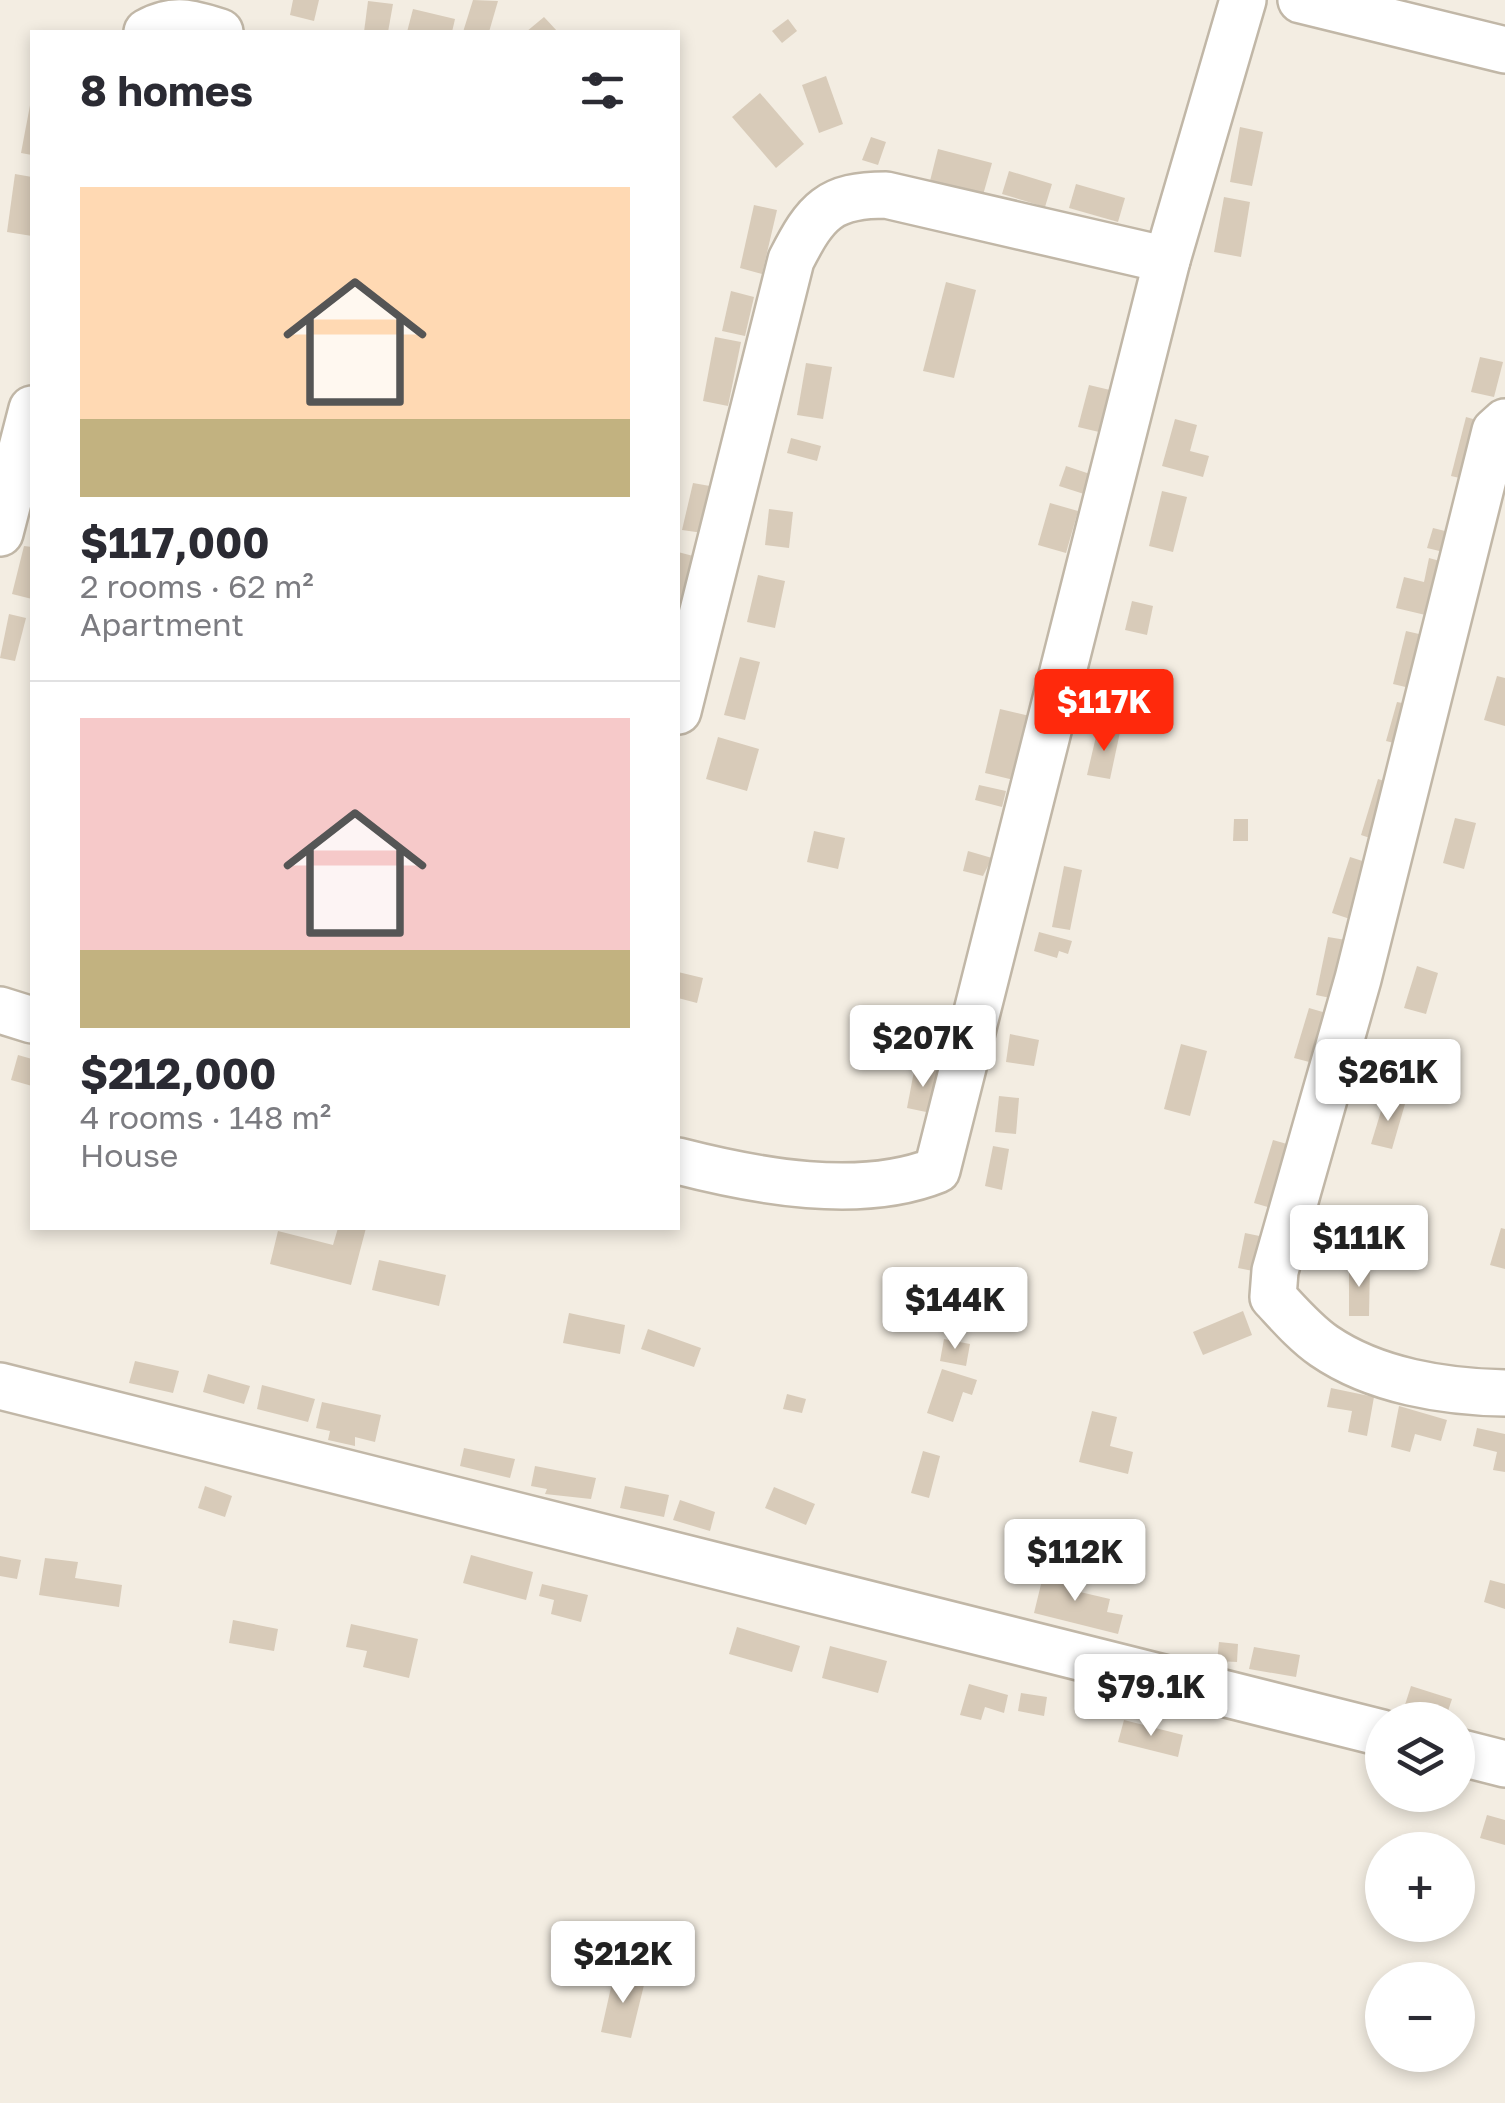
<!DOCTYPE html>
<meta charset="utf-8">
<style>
:root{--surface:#fff;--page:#f7f7f7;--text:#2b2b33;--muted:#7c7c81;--line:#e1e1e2;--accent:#ff290c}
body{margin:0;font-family:"Golos Text",sans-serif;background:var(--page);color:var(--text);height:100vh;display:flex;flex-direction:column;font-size:38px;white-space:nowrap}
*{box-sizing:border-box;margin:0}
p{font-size:32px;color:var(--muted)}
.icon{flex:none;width:55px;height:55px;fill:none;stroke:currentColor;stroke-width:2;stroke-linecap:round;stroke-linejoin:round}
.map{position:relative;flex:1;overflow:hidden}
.side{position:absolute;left:30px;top:30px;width:650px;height:1200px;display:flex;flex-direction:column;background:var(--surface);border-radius:0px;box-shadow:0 5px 15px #0003}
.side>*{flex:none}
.buttons{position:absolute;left:1365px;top:1702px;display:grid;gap:20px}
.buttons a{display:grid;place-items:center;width:110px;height:110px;border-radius:50%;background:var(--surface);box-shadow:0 5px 15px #0003;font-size:50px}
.price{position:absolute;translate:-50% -85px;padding:0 22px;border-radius:10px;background:#fff;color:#222;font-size:32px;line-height:65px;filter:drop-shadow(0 2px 5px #0008)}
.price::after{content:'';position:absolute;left:50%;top:60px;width:30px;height:22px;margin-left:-15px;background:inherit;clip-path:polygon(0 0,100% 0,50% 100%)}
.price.current{background:var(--accent);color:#fff}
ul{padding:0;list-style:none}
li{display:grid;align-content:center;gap:20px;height:530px;padding:0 50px}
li+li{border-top:2px solid var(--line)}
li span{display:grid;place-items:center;height:310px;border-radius:0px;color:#555}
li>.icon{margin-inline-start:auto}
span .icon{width:180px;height:180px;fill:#fffc;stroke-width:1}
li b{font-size:42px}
h2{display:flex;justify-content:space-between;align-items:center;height:120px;padding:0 50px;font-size:42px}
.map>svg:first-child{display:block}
.building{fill:#d8cbb9}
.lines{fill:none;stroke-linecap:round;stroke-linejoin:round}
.street-casing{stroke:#c1b7a7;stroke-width:50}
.street{stroke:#fff;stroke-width:45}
</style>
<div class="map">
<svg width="1505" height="2103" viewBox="0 0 1505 2103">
<rect width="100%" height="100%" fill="#f3ede2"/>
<g class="building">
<polygon points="293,0 319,0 314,21 290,15"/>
<polygon points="473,0 498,1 489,32 463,32"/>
<polygon points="368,1 393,4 388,32 364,32"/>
<polygon points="413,9 455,19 452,32 407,32"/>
<polygon points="544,17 558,32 526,32"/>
<polygon points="788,19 797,31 782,43 772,31"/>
<polygon points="826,76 843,124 819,133 802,85"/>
<polygon points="760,93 804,144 776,168 732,117"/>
<polygon points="31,100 32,100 32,155 21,153"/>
<polygon points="1240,127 1263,132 1252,186 1230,182"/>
<polygon points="871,137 886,142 878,165 862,160"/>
<polygon points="938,149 992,163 983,195 930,181"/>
<polygon points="1009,171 1052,184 1045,207 1002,194"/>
<polygon points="15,174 32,177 32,236 7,232"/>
<polygon points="1076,184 1125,198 1118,222 1069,208"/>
<polygon points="1224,197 1250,202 1241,257 1214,252"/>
<polygon points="754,205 777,210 762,274 740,268"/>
<polygon points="946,282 976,290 954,378 923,371"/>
<polygon points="731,291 754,297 745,336 722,331"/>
<polygon points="715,337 741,342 728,406 703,401"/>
<polygon points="1480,357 1503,362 1494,397 1471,392"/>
<polygon points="806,363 832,367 823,419 797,415"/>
<polygon points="1089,385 1110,390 1099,432 1078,427"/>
<polygon points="1466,417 1487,423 1473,481 1451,476"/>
<polygon points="1175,419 1197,425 1190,451 1209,456 1203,477 1162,466"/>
<polygon points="791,438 821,446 817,461 787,453"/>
<polygon points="1066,466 1090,474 1084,494 1059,486"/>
<polygon points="693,483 721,488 710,534 682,530"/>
<polygon points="1162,491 1187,497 1173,552 1149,546"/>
<polygon points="1050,503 1078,511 1066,553 1038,545"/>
<polygon points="769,509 793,512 789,548 765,545"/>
<polygon points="1433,528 1461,535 1456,555 1427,548"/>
<polygon points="24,546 32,547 32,599 12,594"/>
<polygon points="678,552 697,557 686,602 678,600"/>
<polygon points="1429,558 1451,564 1438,618 1396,608 1404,577 1424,582"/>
<polygon points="758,575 785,581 775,628 747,622"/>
<polygon points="1132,601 1153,606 1147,635 1125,630"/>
<polygon points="9,614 26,618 15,661 0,658"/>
<polygon points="1406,631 1432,637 1418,690 1393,684"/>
<polygon points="740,657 760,662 745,720 724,715"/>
<polygon points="1497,676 1505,678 1505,726 1484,720"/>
<polygon points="1397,702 1417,706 1406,746 1386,741"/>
<polygon points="1000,709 1034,717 1018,781 985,773"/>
<polygon points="1098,728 1120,732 1110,779 1087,775"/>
<polygon points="718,737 759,749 747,791 706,779"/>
<polygon points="1378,779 1397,785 1379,841 1361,835"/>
<polygon points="979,785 1006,791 1002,807 975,800"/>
<polygon points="1455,818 1476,823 1464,869 1443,863"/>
<polygon points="1234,819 1248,819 1248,841 1233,841"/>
<polygon points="814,831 845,838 838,869 807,862"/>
<polygon points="968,851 992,858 983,876 963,871"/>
<polygon points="1350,857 1375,865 1356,921 1332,913"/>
<polygon points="1064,866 1082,870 1070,930 1052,927"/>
<polygon points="1039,932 1072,941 1068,954 1059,951 1057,958 1034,951"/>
<polygon points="1328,937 1352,941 1340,1000 1316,995"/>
<polygon points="1417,966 1438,973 1426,1014 1404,1008"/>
<polygon points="678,972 703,978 697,1003 678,998"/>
<polygon points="1309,1008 1333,1015 1317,1064 1294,1058"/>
<polygon points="1010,1034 1039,1040 1034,1066 1006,1062"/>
<polygon points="1181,1044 1207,1051 1190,1116 1164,1109"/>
<polygon points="18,1055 32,1059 32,1086 11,1080"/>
<polygon points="915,1066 939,1071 931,1113 907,1108"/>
<polygon points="999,1096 1019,1098 1016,1134 995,1132"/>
<polygon points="1385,1098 1405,1104 1392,1149 1371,1144"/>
<polygon points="1273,1140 1301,1148 1282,1211 1254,1203"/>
<polygon points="993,1146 1009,1149 1002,1190 985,1186"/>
<polygon points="338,1228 366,1228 351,1285 270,1264 278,1231 333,1245"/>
<polygon points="1501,1228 1505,1229 1505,1269 1490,1265"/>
<polygon points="1245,1233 1269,1238 1263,1273 1238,1268"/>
<polygon points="379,1260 446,1275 439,1306 372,1290"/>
<polygon points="1349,1264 1370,1265 1369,1316 1349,1316"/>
<polygon points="1243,1311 1252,1335 1203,1355 1193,1332"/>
<polygon points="569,1313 625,1325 620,1354 563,1343"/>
<polygon points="648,1329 701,1348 694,1367 641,1349"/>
<polygon points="944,1339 970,1344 966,1366 940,1361"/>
<polygon points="135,1361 179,1371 173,1393 129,1383"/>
<polygon points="942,1369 977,1380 972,1395 963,1392 953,1422 927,1413"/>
<polygon points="208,1374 250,1386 244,1404 203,1392"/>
<polygon points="262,1385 315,1399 308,1422 257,1409"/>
<polygon points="1331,1388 1374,1397 1367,1436 1348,1432 1352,1411 1327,1407"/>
<polygon points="787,1394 806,1399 802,1413 783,1409"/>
<polygon points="322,1402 381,1415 375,1442 355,1437 355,1446 328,1440 330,1431 316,1428"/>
<polygon points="1399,1406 1447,1420 1441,1441 1415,1434 1410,1452 1391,1447"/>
<polygon points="1092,1411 1117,1417 1110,1446 1133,1452 1128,1474 1079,1462"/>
<polygon points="1477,1428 1505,1434 1505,1472 1493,1470 1497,1452 1473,1446"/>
<polygon points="464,1448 515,1459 510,1478 460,1466"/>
<polygon points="923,1451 940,1456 929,1498 911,1493"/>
<polygon points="535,1466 596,1478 591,1499 545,1494 547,1489 531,1486"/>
<polygon points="205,1486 232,1496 225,1517 198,1508"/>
<polygon points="625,1486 669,1495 664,1517 620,1508"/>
<polygon points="774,1487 815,1504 806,1525 765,1508"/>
<polygon points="680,1500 715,1512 710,1531 673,1520"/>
<polygon points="471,1555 533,1572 526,1600 463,1583"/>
<polygon points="0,1556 21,1560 17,1579 0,1576"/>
<polygon points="45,1558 78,1562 75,1578 122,1585 119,1607 39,1595"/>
<polygon points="1044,1572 1082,1581 1080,1592 1110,1599 1107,1612 1123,1615 1118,1634 1034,1613"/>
<polygon points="1490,1580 1505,1584 1505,1609 1484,1602"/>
<polygon points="542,1584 588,1595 581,1622 551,1614 554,1600 539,1596"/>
<polygon points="233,1620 278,1629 274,1651 229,1643"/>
<polygon points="351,1624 418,1639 409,1678 363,1667 367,1651 346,1647"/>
<polygon points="737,1627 800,1646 792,1672 729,1654"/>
<polygon points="1219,1642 1238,1644 1237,1662 1217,1661"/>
<polygon points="830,1646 887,1661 878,1693 822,1678"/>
<polygon points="1254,1647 1300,1655 1296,1677 1249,1669"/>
<polygon points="969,1684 1008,1695 1004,1713 985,1707 981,1720 960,1715"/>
<polygon points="1411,1686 1452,1699 1445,1720 1404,1708"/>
<polygon points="1021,1693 1047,1697 1044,1716 1018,1711"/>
<polygon points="1124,1720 1183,1735 1178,1757 1118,1742"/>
<polygon points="1487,1815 1505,1820 1505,1845 1480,1838"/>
<polygon points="614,1974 645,1981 631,2038 601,2032"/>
</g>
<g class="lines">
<defs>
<g id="street">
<polyline points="1301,0 1505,50"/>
<path d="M147,32C174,17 192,23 220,32"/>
<path d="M1505,422L1495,431L1358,979L1275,1271L1273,1297C1288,1313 1305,1333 1324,1346C1375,1381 1445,1392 1505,1393"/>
<polyline points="0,533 32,409"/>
<path d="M678,711L791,260C816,211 829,195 886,195L1167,260"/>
<polyline points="0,1010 32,1020"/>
<path d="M678,1161C756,1181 860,1201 937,1170L1167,260L1243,0"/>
<polyline points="0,1386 1382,1733"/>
<polyline points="1458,1752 1505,1764"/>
</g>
</defs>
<use href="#street" class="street-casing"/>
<use href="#street" class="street"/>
</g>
</svg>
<div class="buttons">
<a><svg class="icon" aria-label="layers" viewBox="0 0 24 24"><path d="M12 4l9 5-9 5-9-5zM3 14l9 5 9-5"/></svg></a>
<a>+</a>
<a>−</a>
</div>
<b class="price current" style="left:1104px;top:754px">$117K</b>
<b class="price" style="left:923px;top:1090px">$207K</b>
<b class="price" style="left:1388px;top:1124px">$261K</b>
<b class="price" style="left:1359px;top:1290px">$111K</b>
<b class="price" style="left:955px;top:1352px">$144K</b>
<b class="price" style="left:1075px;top:1604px">$112K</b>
<b class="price" style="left:1151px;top:1739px">$79.1K</b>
<b class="price" style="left:623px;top:2006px">$212K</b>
<section class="side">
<h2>8 homes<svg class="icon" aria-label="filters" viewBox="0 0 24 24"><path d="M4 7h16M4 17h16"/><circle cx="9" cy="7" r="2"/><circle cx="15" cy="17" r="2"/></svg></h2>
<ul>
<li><span style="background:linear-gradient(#ffd9b3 75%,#c2b280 0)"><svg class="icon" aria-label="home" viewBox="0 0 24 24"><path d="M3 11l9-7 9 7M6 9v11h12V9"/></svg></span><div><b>$117,000</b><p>2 rooms · 62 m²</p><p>Apartment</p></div></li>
<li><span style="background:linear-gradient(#f6c9c9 75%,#c2b280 0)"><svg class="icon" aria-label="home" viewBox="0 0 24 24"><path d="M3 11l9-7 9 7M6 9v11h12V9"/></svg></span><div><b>$212,000</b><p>4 rooms · 148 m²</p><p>House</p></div></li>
</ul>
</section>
</div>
